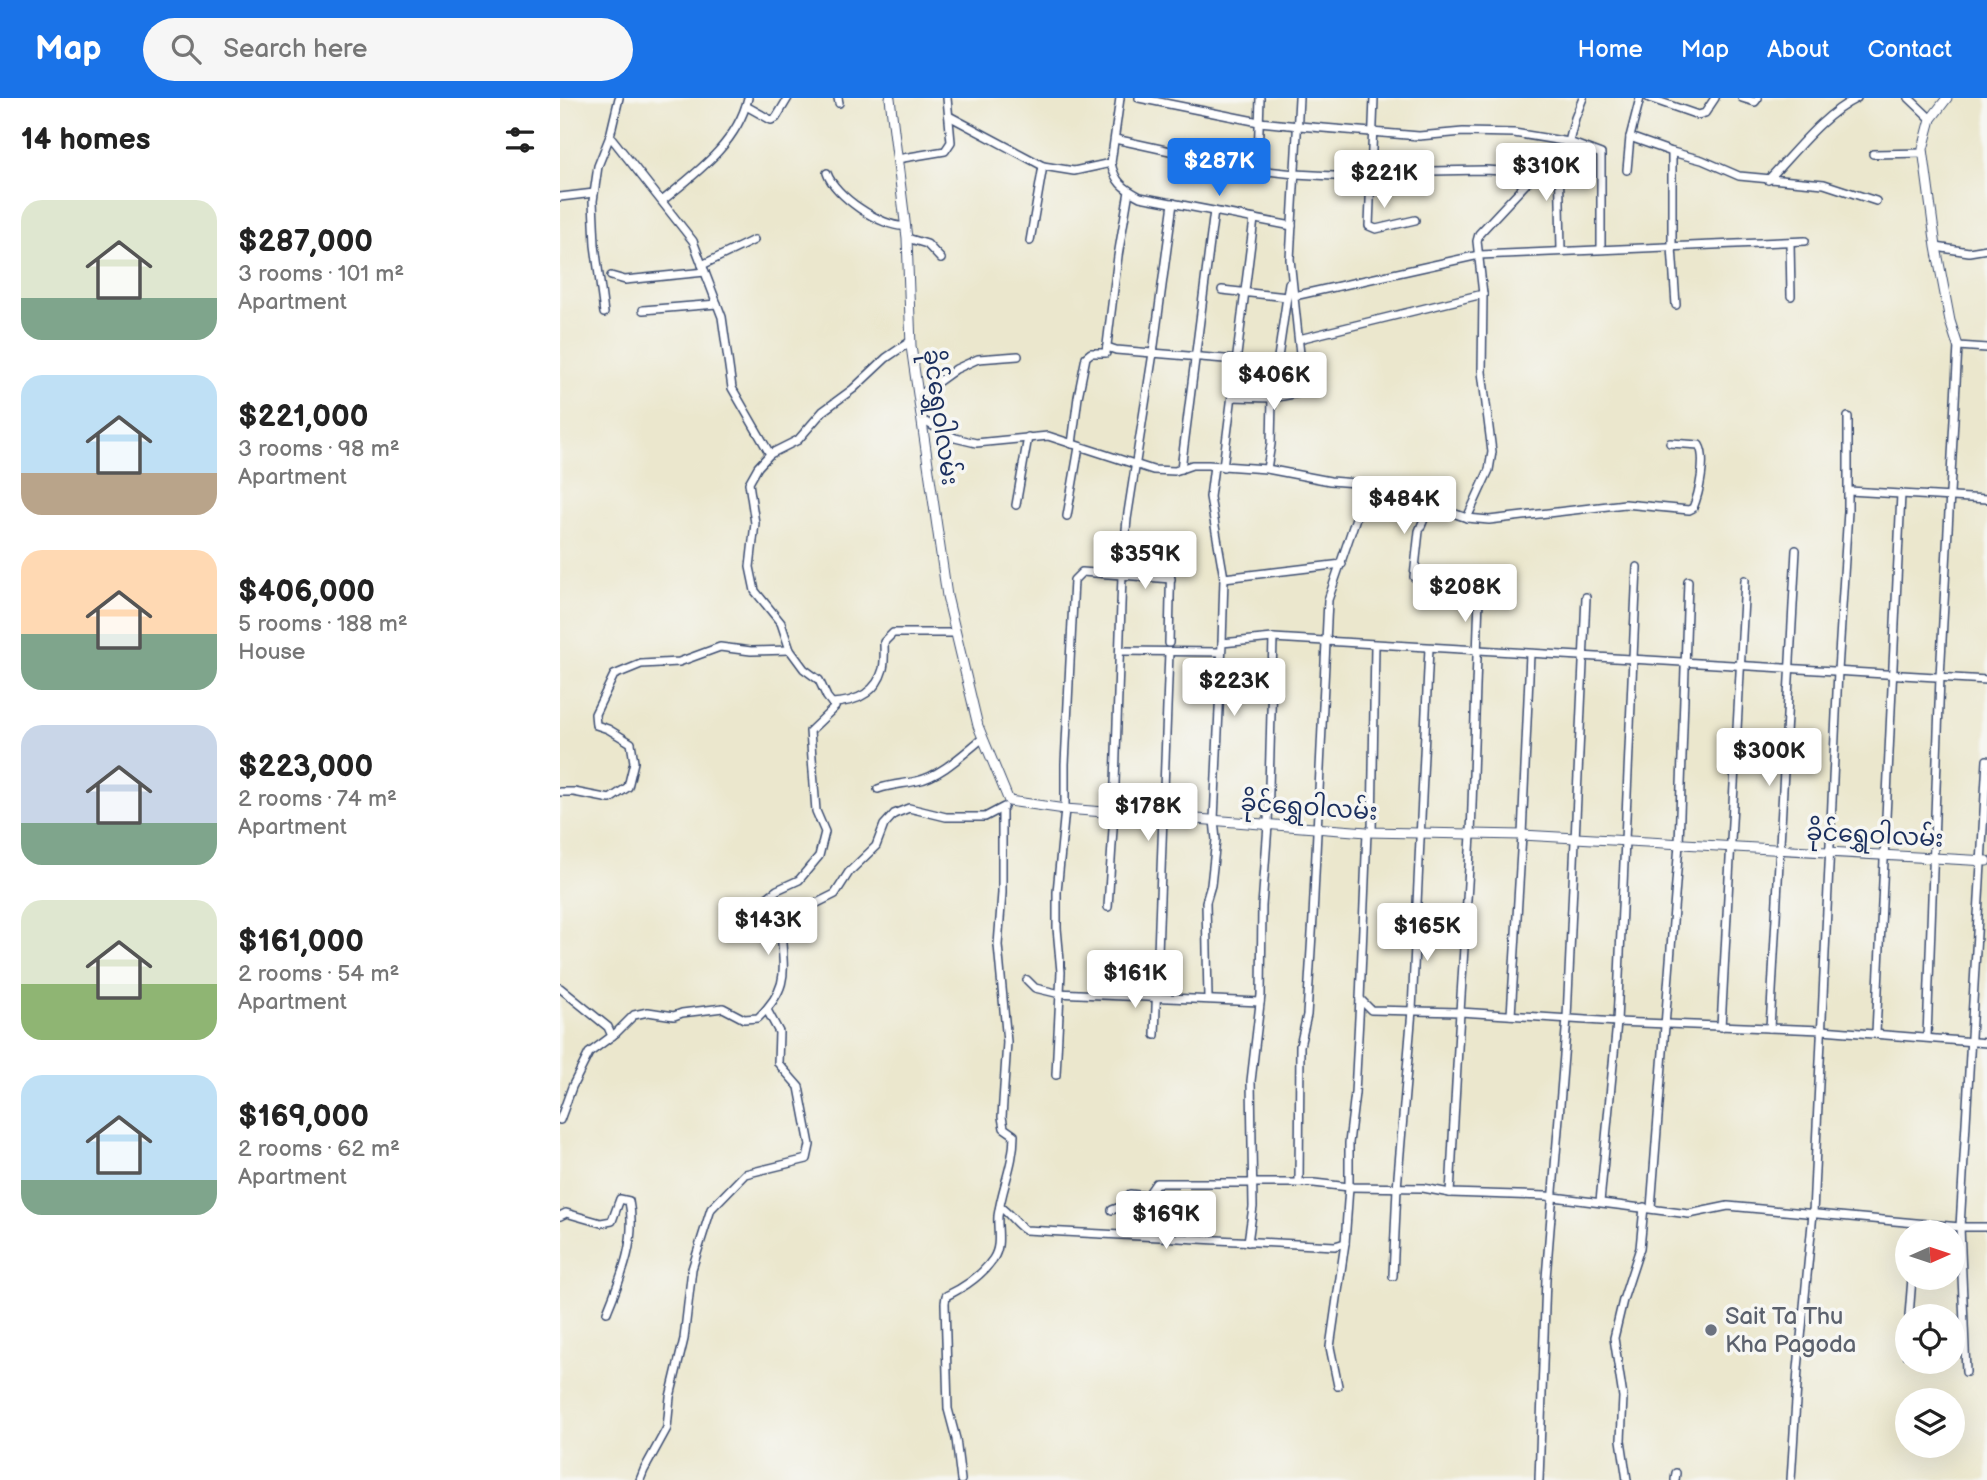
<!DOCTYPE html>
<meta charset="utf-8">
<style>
:root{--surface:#fff;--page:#f6f6f6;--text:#222;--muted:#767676;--accent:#1a73e8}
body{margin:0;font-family:"Balsamiq Sans","Noto Sans Myanmar",sans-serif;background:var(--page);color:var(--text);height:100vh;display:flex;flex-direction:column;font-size:26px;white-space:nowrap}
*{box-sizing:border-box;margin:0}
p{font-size:23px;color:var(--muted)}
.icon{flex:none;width:38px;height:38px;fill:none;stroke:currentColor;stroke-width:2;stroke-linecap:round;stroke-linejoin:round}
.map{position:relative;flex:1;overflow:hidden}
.drawer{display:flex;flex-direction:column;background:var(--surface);width:560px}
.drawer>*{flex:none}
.needle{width:46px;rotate:87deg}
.fabs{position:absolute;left:1335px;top:1122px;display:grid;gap:14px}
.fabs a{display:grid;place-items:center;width:70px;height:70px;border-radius:50%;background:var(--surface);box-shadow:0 7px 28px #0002;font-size:35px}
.price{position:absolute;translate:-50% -60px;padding:0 16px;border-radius:7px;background:#fff;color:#222;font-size:23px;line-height:46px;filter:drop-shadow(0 2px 4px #0008)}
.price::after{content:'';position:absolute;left:50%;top:42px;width:21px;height:16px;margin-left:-10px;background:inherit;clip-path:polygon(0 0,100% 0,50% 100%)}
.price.on{background:var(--accent);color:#fff}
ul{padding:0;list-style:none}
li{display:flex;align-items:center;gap:21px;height:175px;padding:0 21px}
li span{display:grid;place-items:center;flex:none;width:196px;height:140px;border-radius:21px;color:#555}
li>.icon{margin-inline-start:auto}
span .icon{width:84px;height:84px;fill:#fffc;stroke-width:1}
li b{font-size:30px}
h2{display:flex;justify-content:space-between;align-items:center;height:84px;padding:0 21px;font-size:30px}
header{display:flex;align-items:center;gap:42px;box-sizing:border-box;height:98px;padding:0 35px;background:var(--accent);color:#fff}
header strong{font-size:33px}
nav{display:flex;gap:38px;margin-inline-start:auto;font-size:24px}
.search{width:490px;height:63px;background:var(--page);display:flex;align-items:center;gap:18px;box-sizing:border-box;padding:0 24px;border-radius:38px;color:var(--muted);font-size:26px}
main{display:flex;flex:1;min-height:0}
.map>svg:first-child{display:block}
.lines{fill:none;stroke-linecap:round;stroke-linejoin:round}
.minor-casing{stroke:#3a4b6f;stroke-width:10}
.tertiary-casing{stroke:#3a4b6f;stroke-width:11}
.minor{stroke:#fff;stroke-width:7}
.tertiary{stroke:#fff;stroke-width:9}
.worship-dot{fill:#6b7280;stroke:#f6f6f2;stroke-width:2.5}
.labels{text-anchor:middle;stroke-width:7;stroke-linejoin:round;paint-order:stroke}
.street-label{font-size:24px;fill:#1b2f5e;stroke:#f6f6f2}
.worship-label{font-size:24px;fill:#5b616d;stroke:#f6f6f2;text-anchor:start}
</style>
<header>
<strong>Map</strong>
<div class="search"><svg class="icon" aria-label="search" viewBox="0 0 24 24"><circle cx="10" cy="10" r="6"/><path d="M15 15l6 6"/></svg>Search here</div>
<nav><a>Home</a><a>Map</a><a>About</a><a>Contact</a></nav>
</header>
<main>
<section class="drawer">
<h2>14 homes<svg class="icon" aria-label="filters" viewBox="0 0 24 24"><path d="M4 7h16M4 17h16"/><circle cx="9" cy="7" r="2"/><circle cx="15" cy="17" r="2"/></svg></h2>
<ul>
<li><span style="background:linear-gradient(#dfe7d0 70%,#7fa58c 0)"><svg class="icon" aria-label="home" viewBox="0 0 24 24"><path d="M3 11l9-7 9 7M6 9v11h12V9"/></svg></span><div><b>$287,000</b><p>3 rooms · 101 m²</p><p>Apartment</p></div></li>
<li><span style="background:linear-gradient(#bfe0f5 70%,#b9a48a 0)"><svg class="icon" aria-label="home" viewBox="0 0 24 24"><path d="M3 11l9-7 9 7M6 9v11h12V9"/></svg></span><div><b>$221,000</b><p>3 rooms · 98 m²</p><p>Apartment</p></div></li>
<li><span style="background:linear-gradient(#ffd9b3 60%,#7fa58c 0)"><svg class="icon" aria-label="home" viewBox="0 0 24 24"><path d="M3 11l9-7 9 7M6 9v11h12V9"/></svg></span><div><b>$406,000</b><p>5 rooms · 188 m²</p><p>House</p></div></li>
<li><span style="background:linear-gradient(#c9d6e8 70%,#7fa58c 0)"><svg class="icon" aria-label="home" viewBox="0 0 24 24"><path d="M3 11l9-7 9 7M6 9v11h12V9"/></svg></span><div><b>$223,000</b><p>2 rooms · 74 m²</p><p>Apartment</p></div></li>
<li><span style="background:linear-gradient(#dfe7d0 60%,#8fb573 0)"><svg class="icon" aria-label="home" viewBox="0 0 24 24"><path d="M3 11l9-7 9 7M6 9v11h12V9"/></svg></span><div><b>$161,000</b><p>2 rooms · 54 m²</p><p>Apartment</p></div></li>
<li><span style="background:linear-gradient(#bfe0f5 75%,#7fa58c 0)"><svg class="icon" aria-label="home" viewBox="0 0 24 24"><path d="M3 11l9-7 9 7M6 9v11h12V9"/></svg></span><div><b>$169,000</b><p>2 rooms · 62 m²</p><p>Apartment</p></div></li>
</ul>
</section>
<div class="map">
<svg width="1427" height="1382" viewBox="0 0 1427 1382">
<rect width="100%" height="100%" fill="#f6f6f2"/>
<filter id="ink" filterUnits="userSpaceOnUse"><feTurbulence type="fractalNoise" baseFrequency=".0143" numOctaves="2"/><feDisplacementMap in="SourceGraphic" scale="14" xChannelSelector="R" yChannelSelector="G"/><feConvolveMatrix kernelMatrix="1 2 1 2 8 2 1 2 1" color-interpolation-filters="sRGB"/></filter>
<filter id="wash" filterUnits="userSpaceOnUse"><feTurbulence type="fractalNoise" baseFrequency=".00686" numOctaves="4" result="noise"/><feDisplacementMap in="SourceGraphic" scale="28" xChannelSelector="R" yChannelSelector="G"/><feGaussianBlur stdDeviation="1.57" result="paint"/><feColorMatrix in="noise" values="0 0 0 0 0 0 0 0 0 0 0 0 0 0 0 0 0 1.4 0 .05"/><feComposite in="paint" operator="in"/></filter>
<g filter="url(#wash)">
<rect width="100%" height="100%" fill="#ebe7cd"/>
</g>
<g filter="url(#ink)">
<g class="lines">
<defs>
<g id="minor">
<polyline points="278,0 279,5"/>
<path d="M560,0L551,65C555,84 563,90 580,99L732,128"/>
<polyline points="579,0 699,24 739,28 859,38 903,34 954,35 1009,44 1041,56 1041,151"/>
<polyline points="814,0 809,128 816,131 855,122"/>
<polyline points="1089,0 1138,17 1145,15 1155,0"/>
<polyline points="1182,0 1195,4 1198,0"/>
<polyline points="1349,0 1371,21"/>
<polyline points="186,8 211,22 216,20 228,0"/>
<polyline points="389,18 483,68 514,73 551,65"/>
<polyline points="50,38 133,143 162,219 172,290 210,356"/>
<polyline points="1070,39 1112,54 1142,62 1179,78 1264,86 1316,103"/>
<polyline points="555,41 697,72 735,76 811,80 872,73 925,72 976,75"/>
<polyline points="1112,54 1112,149 1116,207"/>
<polyline points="1313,56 1364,55"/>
<polyline points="999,57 1001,153"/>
<polyline points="698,60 700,0"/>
<polyline points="337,61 385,53 391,44 387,0"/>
<polyline points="1067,72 1070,39 1080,0"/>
<path d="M267,75C274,97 322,130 345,128"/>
<path d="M1208,82C1235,54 1262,17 1297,0"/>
<polyline points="0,99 34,95"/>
<path d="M102,103C136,75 177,46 188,0"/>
<polyline points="347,140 367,146 381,161"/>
<polyline points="470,143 483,68"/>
<polyline points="1230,144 1231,198"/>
<polyline points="1376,149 1409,154 1427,151"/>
<polyline points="142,167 194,142"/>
<polyline points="51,178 65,182 145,174"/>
<polyline points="662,192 727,199"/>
<polyline points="734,198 919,157 1245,143"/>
<polyline points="83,212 157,206"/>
<polyline points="44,215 35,147 33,103 38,68 50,38 59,0"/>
<polyline points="739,241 923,196"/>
<polyline points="547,249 556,252 677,262"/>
<polyline points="360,297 396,271 418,261 458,258"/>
<polyline points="672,299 712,300 744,294 730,161 739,0"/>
<path d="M362,322L395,340L416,345L488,338L593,372L615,373L632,367H648L707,371L770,383L833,388L870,407L907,420L929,422L1065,406L1129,412L1133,410C1139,396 1147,360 1139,347L1110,345"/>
<polyline points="512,346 518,299 526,259 531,255 546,255 558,158 569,93"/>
<polyline points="654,368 650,399 664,480 662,545"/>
<polyline points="663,369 694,121"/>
<polyline points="621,371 654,113"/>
<polyline points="707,371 711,346 712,300 729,185"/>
<polyline points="1289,393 1427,401"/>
<polyline points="456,407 468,339"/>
<polyline points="507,418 519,349"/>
<polyline points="907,420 929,372 932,354 922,274 923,196 917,143 919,136 976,75 999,57 1009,44 1015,20 1023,0"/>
<polyline points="854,479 859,433 870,407"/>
<polyline points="664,480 782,466"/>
<polyline points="919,499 911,737 900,914 1057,924 1262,932 1427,945"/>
<polyline points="609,545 611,453"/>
<polyline points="560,553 661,554"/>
<path d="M272,605C295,604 316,596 323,571C325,563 324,552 324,544L333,535H396"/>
<path d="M318,691C332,686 344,686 357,683C381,678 404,655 423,640"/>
<polyline points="0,694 14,694 50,701 68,689 74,664 71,645 48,631 36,627 35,616 54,577 81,566 119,564 160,549 191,553 230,552"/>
<polyline points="812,734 815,547"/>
<polyline points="548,809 554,715 562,477 611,481"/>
<polyline points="221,830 205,831 198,821 204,802 217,792 239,782 259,758 265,734 256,713 250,633 275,609 267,599 259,582 244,571 230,552 221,525 195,493 190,469 195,425 189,385 198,369 210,356 238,342 263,313 293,291 326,260 351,243"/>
<polyline points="467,882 475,890 496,895 700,904"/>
<polyline points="0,890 48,929 52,938"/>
<polyline points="648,900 646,804 651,787 656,742 654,722 662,545 713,540 1427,582"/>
<polyline points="800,901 811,912 900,914 890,1095 986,1098 1129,1116 1168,1108 1400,1129 1427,1129"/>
<polyline points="951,917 962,737 970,556"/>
<polyline points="1161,929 1185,482"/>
<polyline points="1210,930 1236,452"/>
<polyline points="1316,935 1341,396"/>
<polyline points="595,937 609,554"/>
<polyline points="1367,939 1380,579 1398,248 1427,250"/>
<polyline points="496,977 501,874 497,830 497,794 505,711 505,666 514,482 522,474 562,477 567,421 593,255 613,105"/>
<path d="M0,1022L12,989L29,955L56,935L74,917L88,914L114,918L122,915L163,910L184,921L198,920C231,888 223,873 221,830L231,818L275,796L289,774L316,748L324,727L334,716L349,710L386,719H425L444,709"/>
<polyline points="739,1085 740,948 747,917 753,819 768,502 799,411 813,386"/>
<polyline points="1040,1104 1057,924 1077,469"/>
<path d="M440,1109C450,1116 455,1125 465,1132L775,1148L785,1145"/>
<polyline points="1091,1110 1119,746 1128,483"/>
<polyline points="552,1112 560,1109 570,1096 587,1098 596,1085 754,1085 789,1089 863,1090 890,1095"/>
<path d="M0,1118L6,1115L41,1125L52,1123L60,1101L69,1103C77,1142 62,1177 47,1214"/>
<polyline points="688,1144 693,1109 691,983 701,897 702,808 708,727 713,540"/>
<polyline points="833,1178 837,1090 852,912 869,550"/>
<polyline points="1349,1218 1352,1180"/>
<polyline points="1346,1256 1348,1238"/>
<polyline points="1406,1274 1400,1129 1427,662"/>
<polyline points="778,1288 770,1249 785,1145 789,1089 789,1045 795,995 800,901 807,734"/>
<polyline points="80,1382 84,1372 107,1330 110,1299 124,1241 132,1171 151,1111 185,1076 247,1061 250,1047 239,989 218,965 219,934 207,912"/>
<path d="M401,1382L396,1341L388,1311L385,1205L386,1198C403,1190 422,1177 433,1161C442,1148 437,1132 438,1118C442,1089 454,1066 454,1037L444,1030L442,1019L447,944L438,847L442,795V711"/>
<polyline points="979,1382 986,1180 1007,920 1026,499"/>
<polyline points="1067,1382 1061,1342 1063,1299 1054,1240 1063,1202 1080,1150 1084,1109"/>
<polyline points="1115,1382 1116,1375"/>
<polyline points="1231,1382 1238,1271 1253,1115 1278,573 1288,413 1288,319"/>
</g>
<g id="tertiary">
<polyline points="330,0 347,140 351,248 387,498 418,628 449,703 505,711 807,734 962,737 1427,763"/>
<polyline points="1387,0 1371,21 1363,51 1376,149 1390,223 1398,248"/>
</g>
</defs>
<use href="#minor" class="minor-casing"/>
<use href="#tertiary" class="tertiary-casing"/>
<use href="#minor" class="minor"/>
<use href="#tertiary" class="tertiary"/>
</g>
</g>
<circle class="worship-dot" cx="1151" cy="1232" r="7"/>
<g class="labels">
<g class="street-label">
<text transform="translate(381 319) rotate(82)" y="8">ခိုင်ရွှေဝါလမ်း</text>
<text transform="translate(749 709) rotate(4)" y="8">ခိုင်ရွှေဝါလမ်း</text>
<text transform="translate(1315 737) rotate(3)" y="8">ခိုင်ရွှေဝါလမ်း</text>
</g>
<g class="worship-label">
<text x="1165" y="1226">Sait Ta Thu<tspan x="1165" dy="28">Kha Pagoda</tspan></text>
</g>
</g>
</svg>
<div class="fabs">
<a><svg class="needle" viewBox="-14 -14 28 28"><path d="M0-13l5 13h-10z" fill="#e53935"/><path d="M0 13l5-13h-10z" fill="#767676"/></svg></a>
<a><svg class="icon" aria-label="locate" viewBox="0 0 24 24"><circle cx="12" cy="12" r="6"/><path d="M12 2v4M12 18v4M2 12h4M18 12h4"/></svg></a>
<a><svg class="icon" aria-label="layers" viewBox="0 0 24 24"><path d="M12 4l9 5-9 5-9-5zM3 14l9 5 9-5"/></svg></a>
</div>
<b class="price on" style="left:659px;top:100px">$287K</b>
<b class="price" style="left:986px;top:105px">$310K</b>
<b class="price" style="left:824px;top:112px">$221K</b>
<b class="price" style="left:714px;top:314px">$406K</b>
<b class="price" style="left:844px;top:438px">$484K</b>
<b class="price" style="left:585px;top:493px">$359K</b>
<b class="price" style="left:905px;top:526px">$208K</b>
<b class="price" style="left:674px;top:620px">$223K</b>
<b class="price" style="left:1209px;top:690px">$300K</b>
<b class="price" style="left:588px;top:745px">$178K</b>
<b class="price" style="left:208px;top:859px">$143K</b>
<b class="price" style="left:867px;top:865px">$165K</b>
<b class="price" style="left:575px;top:912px">$161K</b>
<b class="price" style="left:606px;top:1153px">$169K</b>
</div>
</main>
